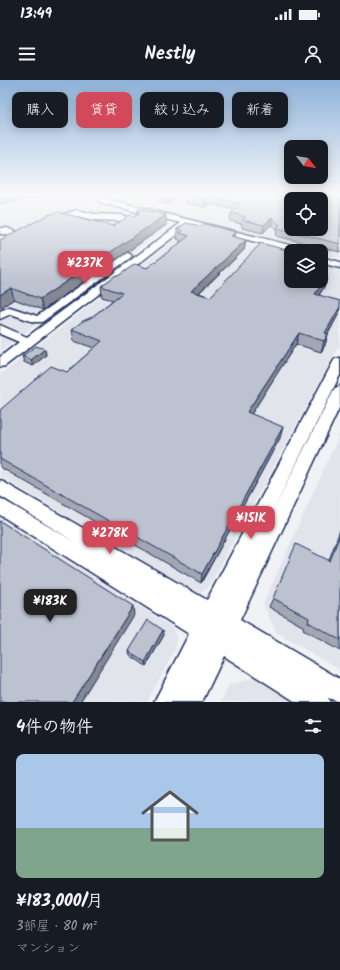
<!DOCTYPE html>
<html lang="ja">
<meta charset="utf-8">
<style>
:root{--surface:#171b24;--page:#20242c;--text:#f1f3f6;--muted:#9ea1a6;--line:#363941;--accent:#d1495b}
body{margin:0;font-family:Kalam,"Klee One",sans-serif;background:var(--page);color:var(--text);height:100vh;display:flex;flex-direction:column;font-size:15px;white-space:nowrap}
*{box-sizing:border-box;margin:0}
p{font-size:13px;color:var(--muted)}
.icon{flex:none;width:22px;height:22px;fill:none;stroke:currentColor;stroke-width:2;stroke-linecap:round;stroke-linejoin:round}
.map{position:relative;height:622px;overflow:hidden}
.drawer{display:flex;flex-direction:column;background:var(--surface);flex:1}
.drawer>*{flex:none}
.hud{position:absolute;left:12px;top:12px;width:316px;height:36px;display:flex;gap:8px}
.needle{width:26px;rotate:121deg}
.buttons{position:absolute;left:284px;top:60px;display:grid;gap:8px}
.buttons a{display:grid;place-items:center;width:44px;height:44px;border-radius:8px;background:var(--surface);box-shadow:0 2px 10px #0003;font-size:20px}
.price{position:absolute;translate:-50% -34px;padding:0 9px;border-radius:8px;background:var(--accent);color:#fff;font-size:13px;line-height:26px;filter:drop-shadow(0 1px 2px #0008)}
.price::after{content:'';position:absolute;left:50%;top:24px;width:12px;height:9px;margin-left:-6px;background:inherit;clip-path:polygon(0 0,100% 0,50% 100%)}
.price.current{background:#222;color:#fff}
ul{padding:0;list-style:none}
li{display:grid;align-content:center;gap:8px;height:212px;padding:0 16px}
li+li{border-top:1px solid var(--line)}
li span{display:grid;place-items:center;height:124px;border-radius:8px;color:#555}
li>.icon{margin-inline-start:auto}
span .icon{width:72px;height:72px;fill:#fffc;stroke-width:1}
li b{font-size:17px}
h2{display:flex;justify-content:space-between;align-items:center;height:48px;padding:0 16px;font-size:17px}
.tag{padding:0 14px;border-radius:8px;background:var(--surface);box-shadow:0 2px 10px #0003;font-size:14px;line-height:36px}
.tag.current{background:var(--accent);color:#fff}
.status{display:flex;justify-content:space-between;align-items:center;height:28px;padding:0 20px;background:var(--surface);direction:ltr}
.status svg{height:11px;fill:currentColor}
header{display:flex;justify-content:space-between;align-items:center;height:52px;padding:0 16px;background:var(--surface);font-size:18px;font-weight:700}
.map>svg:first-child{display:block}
.built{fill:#e1e4ea;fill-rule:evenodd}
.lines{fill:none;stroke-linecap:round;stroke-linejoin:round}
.minor-casing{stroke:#1b2f5e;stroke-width:3}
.minor{fill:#fff;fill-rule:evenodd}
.wall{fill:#a2a7b3;stroke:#1b2f5e}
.shaded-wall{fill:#848892;stroke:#1b2f5e}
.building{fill:#bcc2d0;stroke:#1b2f5e;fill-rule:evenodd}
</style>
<div class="status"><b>13:49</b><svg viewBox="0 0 49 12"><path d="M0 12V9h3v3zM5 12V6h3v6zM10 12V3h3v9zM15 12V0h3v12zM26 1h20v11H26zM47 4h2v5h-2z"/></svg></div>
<header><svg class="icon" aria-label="menu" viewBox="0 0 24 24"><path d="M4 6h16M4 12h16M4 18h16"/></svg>Nestly<svg class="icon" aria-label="person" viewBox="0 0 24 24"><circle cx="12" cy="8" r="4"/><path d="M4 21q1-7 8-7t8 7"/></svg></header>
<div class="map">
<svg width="340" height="622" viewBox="0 0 340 622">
<rect width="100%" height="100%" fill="#f1f2f5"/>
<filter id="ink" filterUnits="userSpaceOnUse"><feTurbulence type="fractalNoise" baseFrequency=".025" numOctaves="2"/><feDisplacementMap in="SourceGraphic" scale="8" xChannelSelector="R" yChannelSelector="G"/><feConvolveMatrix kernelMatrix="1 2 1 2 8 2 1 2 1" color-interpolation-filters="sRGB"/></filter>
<g filter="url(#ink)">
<g class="built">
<polygon points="0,116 101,116 89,118 98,126 167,143 169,146 0,271"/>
<path d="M138,116H340V178L321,173V171H314L124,122L129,118ZM291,119H321V149H291Z"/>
<polygon points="195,151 291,176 291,201 321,201 321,183 340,188 340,264 208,508 202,512 196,512 0,396 0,295 184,152"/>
<polygon points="340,353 340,590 277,553 263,524"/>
<polygon points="0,438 172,547 177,560 176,568 147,622 0,622"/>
<polygon points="259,596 301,622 221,622 229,605"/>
</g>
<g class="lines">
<defs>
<g id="minor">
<polygon points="95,116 103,116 107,119 305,169 307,171 291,171 189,145 5,286 0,287 0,277 19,262 0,254 0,245 27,257 181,143 101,123"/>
<polygon points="77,130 95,134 122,135 139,141 135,144 122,141 95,140 77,136 49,143 45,140"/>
<polygon points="31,147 35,150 34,152 20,159 6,154 0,154 0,148 7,148 19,153"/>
<polygon points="127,173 130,174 132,176 130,178 42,242 34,242 11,234 0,239 0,231 10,227 37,236"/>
<polygon points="321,177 340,182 340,188 321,183"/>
<polygon points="340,278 340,295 270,437 333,311 335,308 340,306 340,326 240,540 340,599 340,622 328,618 330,622 296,622 224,576 202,622 154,622 189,554 0,435 0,418 75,462 0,416 0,400 207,520 333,282 335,279"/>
</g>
</defs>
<use href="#minor" class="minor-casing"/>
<use href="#minor" class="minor"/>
</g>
<g class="wall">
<polygon points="159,116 176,116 176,118 167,124 158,121 158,117"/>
<polygon points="187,116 340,116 340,172 276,156 277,150 271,145 263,153 242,148 242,144 230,141 231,133 235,130 209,124 205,127 186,123"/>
<polygon points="138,130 166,145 43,230 14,219 0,228 0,160 113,146 135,136 138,133"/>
<polygon points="177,149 235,158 246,160 244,170 199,213 210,217 291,201 324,207 319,215 339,233 328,254 325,265 321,272 296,264 251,334 280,358 201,503 0,387 0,330 67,292 94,268 74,261 72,249 92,237 113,220 102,217 101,206 118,196 147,188 180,163 180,160 177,159"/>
<polygon points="45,269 46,275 33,286 24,282 22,276"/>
<polygon points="340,450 340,571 303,550 304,547 269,527 273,518 329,480"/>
<polygon points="164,555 146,586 130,575 129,571"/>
</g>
<g class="shaded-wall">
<polygon points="0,116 42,116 0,124"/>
<polygon points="172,116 176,116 176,118 167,124 167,119"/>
<polygon points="209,117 209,124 205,127 205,120"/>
<polygon points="166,135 166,145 43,230 40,219"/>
<polygon points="272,138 271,145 263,153 264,145"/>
<polygon points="236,152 235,162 231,156"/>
<polygon points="246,160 244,170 190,221 191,211"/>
<polygon points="327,197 324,207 313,225 315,214"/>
<polygon points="11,208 14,219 0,228 0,215"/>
<polygon points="340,227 339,233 324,261 325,253"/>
<polygon points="299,253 296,264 245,344 247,332"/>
<polygon points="328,254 325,265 321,272 324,261"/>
<polygon points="45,269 46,275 33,286 31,280"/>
<polygon points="283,347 280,358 201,503 202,494"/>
<polygon points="133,526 134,535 80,622 72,622"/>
<polygon points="163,550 164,555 146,586 145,582"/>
</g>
<g class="building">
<polygon points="159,116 172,116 167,119 158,117"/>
<path d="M187,116H340V164L277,148L280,145L272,138L264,145L242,140L246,137L231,133L241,124L209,117L205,120ZM291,119H321V149H291Z"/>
<polygon points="139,129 166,135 40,219 11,208 0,215 0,160 48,135 58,132 113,146 130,135 135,136 140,132 138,130"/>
<polygon points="186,143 201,146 205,144 236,152 231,156 246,160 191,211 210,217 261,163 290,171 294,166 315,171 291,171 291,201 321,201 321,195 327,197 315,214 340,221 340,227 325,253 328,254 324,261 299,253 247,332 283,347 202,494 0,379 0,330 51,286 67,292 102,261 72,249 83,241 92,237 122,213 101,206 116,195 118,196 135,184 147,188 189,156 180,153 183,151 177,149"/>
<polygon points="36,266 45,269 31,280 22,276"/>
<polygon points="0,441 133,526 72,622 0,622"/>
<polygon points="340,454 340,560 308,542 309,538 273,518 296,464 330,481"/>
<polygon points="148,540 163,550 145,582 129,571"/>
</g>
</g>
<linearGradient id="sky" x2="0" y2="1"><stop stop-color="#8eb2d9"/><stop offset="0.57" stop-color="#f9f9fa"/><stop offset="1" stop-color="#f9f9fa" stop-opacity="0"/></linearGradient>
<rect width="340" height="203" fill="url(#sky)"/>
</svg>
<div class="buttons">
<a><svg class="needle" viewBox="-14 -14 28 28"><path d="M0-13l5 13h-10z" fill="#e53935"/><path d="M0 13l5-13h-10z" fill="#9ea1a6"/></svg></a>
<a><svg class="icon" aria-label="locate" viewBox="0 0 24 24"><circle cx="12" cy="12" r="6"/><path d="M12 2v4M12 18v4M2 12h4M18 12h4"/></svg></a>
<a><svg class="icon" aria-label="layers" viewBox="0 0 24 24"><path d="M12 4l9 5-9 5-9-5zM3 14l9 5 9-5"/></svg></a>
</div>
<b class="price" style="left:85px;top:205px">¥237K</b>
<b class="price" style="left:251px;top:460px">¥151K</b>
<b class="price" style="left:110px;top:475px">¥278K</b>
<b class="price current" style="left:50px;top:543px">¥183K</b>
<div class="hud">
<a class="tag">購入</a>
<a class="tag current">賃貸</a>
<a class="tag">絞り込み</a>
<a class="tag">新着</a>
</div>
</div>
<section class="drawer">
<h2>4件の物件<svg class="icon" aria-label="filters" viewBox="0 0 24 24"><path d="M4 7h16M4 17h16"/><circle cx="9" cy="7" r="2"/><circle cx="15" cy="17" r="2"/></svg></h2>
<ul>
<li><span style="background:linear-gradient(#a9c7e8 60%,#7fa58c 0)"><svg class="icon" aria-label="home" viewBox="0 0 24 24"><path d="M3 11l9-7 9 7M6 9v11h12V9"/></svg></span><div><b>¥183,000/月</b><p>3部屋 · 80 m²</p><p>マンション</p></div></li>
</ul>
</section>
